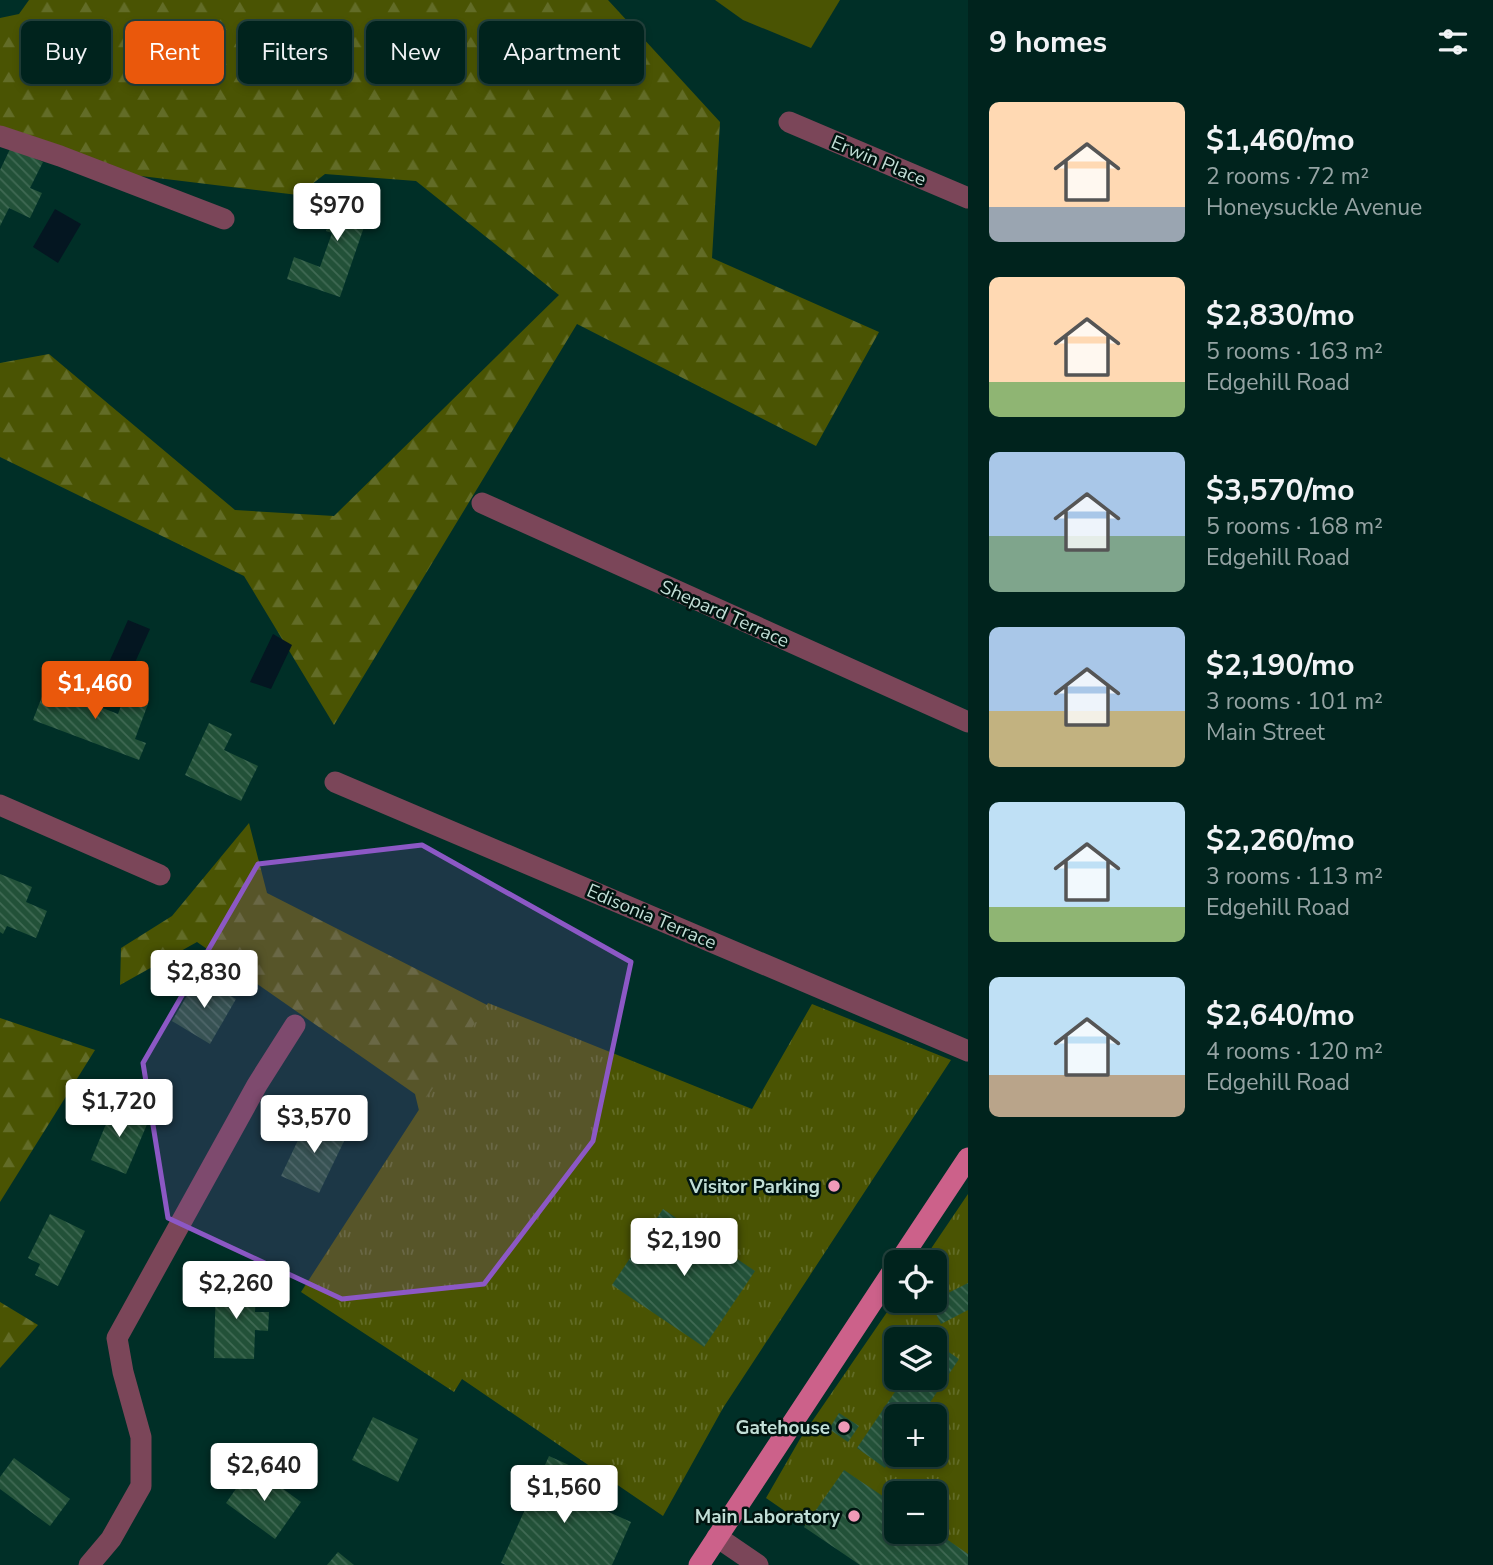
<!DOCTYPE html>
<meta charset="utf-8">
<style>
:root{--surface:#00231d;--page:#0a2b26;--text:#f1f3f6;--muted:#95a4a4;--line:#22403b;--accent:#ea580c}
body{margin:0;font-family:"Nunito Sans",sans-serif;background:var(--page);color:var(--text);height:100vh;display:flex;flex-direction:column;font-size:26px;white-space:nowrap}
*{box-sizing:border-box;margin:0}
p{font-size:23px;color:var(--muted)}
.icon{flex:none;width:38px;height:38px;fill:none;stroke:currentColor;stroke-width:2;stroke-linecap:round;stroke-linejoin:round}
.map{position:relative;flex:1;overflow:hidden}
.sheet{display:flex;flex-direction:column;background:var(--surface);width:525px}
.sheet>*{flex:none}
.top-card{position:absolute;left:21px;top:21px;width:665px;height:63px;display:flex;gap:14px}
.fabs{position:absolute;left:884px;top:1250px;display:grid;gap:14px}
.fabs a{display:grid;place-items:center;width:63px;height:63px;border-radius:10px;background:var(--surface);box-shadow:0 4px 10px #0003,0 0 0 2px var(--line);font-size:35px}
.price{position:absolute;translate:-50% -60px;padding:0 16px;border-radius:7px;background:#fff;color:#222;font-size:23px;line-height:46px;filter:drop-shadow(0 2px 4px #0008)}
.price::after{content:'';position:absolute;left:50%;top:42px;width:21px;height:16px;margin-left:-10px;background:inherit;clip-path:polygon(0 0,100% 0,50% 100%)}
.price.on{background:var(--accent);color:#fff}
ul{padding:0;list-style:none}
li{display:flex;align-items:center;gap:21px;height:175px;padding:0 21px}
li span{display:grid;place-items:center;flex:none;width:196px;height:140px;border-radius:10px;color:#555}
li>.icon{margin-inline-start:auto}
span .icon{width:84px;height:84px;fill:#fffc;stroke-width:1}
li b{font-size:30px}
h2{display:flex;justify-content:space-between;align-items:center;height:84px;padding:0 21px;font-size:30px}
.tag{padding:0 24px;border-radius:10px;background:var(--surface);box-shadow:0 4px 10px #0003,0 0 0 2px var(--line);font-size:24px;line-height:63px}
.tag.on{background:var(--accent);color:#fff}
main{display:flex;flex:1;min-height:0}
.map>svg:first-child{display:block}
.grass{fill:#4a5403}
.forest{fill:url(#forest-firs)}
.park{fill:url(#park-tufts);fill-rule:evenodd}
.water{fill:#041621}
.building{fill:url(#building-back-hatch)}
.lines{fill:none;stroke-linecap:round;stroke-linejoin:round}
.minor{stroke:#7b4659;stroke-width:21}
.major{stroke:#cc618a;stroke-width:21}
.marked{fill:#8c58c5;fill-opacity:0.2;stroke:#8c58c5;stroke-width:5;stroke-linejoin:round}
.poi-dot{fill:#ef9ab8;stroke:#001410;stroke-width:2.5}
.labels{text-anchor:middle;stroke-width:5;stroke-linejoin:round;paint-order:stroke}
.street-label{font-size:19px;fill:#c1ded6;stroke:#001410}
.poi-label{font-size:19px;font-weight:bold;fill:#c1ded6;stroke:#001410;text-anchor:end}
</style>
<main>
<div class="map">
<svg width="968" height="1565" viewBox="0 0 968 1565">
<defs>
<pattern id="forest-firs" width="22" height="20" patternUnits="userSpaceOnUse" patternTransform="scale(1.75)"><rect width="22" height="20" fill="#4a5403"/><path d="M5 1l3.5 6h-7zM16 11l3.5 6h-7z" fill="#626c27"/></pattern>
<pattern id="park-tufts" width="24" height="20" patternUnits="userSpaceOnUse" patternTransform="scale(1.75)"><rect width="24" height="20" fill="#4a5403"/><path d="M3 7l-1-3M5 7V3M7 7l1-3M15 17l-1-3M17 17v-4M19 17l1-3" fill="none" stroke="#626c27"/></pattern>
<pattern id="building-back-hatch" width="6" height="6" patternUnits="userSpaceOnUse" patternTransform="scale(1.75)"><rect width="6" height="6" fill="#225138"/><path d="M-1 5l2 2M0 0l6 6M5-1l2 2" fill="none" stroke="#406a54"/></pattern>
</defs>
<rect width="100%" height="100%" fill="#002f27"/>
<polygon class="grass" points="715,0 840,0 811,48 743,20"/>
<g class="forest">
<polygon points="29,0 608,0 720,122 712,258 879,332 816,446 577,324 334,725 244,576 0,457 0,363 49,354 235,510 334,516 559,295 416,181 325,174 298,195 108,172 0,129 0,18 19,14"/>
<polygon points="249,823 267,893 489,1006 423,1127 415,1094 197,942 120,985 121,948 172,916"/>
<polygon points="0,1018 95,1050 0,1202"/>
<polygon points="0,1302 38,1325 0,1368"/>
</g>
<g class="park">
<polygon points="488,1003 752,1109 812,1004 951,1060 723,1408 663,1516 462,1379 454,1392 301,1292"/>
<path d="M968,1194V1565H863L766,1498L800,1439L896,1299L934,1300V1262H922ZM896,1339H934V1377H896ZM896,1416H934V1454H896ZM896,1493H934V1531H896Z"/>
</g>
<g class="water">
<polygon points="55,209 81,224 58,263 33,247"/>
<polygon points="128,620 150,629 128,678 106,669"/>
<polygon points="273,634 292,645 271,689 250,682"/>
</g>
<g class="building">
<polygon points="11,147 43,162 30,188 42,193 30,218 9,208 0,226 0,170"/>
<polygon points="342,183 375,195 340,297 287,279 294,257 320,267 332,233 326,231"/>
<polygon points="46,686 118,714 125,695 148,704 135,739 146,743 139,760 33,720"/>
<polygon points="209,723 232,734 224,750 258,766 241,801 185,775"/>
<polygon points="0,874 32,887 26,902 47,911 36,938 7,926 3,934 0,932"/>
<polygon points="198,977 236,999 210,1044 172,1021"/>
<polygon points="106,1104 148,1122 126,1174 91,1160 106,1124 99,1122"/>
<polygon points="309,1117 347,1135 319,1193 281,1176"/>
<polygon points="663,1209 755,1271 704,1347 612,1285"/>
<polygon points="50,1214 85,1231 58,1286 35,1275 40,1264 28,1258"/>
<polygon points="216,1279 240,1280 239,1291 256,1291 255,1312 269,1312 268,1331 255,1330 254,1359 214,1358"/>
<polygon points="968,1283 968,1310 941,1324 930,1302"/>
<polygon points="934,1342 959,1359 921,1416 896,1416 896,1452 885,1468 857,1448 905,1377 934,1377"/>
<polygon points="839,1413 859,1426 848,1442 829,1429"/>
<polygon points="373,1417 418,1439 398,1482 352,1460"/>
<polygon points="903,1454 923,1454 917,1463"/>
<polygon points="549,1456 582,1471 571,1495 631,1522 612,1565 506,1565 501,1563"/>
<polygon points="14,1458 70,1499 50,1526 0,1489 0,1477"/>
<polygon points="252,1466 301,1502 275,1539 226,1503"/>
<polygon points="844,1470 896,1505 896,1531 935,1531 968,1554 968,1565 860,1565 804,1527"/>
<polygon points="338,1552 354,1565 327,1565"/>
</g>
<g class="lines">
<g class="minor">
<polyline points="789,122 968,198"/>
<polyline points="0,136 60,156 224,219"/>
<polyline points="482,503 968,722"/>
<polyline points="335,782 968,1051"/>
<polyline points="0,805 160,875"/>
<polyline points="717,1537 758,1565"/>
<polyline points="89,1565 111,1539 141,1486 141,1437 123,1372 117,1338 257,1085 295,1025"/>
</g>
<g class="major">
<polyline points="899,1262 968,1158"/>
<polyline points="699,1565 896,1266"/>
</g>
</g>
<path class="marked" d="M422,845L631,962L593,1141L484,1284L342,1299L168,1218L143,1063L258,864Z"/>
<g class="poi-dot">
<circle cx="834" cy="1186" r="7"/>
<circle cx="844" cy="1427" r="7"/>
<circle cx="854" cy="1516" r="7"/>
</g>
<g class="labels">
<g class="street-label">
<text transform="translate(879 160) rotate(23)" y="7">Erwin Place</text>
<text transform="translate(725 613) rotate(24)" y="7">Shepard Terrace</text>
<text transform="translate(652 916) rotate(23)" y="7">Edisonia Terrace</text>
</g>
<g class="poi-label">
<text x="820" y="1193">Visitor Parking</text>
<text x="830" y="1434">Gatehouse</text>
<text x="840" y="1523">Main Laboratory</text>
</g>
</g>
</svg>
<div class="fabs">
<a><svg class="icon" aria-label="locate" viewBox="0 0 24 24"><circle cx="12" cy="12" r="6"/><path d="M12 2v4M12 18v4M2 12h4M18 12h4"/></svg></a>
<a><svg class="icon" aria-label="layers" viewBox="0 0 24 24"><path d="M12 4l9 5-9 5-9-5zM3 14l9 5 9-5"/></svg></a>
<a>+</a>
<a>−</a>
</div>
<b class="price" style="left:337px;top:243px">$970</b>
<b class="price on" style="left:95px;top:721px">$1,460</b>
<b class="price" style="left:204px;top:1010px">$2,830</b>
<b class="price" style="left:119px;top:1139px">$1,720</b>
<b class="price" style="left:314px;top:1155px">$3,570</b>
<b class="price" style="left:684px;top:1278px">$2,190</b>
<b class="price" style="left:236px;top:1321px">$2,260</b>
<b class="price" style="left:264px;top:1503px">$2,640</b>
<b class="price" style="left:564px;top:1525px">$1,560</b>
<div class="top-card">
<a class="tag">Buy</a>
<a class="tag on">Rent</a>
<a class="tag">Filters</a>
<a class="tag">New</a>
<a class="tag">Apartment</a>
</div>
</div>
<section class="sheet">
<h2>9 homes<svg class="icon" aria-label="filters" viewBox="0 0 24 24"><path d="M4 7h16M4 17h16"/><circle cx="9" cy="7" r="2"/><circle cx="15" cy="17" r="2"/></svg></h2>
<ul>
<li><span style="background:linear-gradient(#ffd9b3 75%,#9aa5b1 0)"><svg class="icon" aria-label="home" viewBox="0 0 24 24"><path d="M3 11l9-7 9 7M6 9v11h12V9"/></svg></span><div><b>$1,460/mo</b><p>2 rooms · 72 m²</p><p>Honeysuckle Avenue</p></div></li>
<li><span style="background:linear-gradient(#ffd9b3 75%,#8fb573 0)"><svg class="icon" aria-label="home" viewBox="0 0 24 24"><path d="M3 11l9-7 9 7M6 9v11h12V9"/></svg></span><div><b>$2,830/mo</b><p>5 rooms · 163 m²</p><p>Edgehill Road</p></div></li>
<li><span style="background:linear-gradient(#a9c7e8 60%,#7fa58c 0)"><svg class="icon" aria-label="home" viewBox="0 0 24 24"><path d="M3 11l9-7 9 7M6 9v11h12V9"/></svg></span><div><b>$3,570/mo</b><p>5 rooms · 168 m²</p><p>Edgehill Road</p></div></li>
<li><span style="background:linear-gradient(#a9c7e8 60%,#c2b280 0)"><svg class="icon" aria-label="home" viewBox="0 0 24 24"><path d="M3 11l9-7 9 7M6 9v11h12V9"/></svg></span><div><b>$2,190/mo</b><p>3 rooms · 101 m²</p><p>Main Street</p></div></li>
<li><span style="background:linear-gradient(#bfe0f5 75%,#8fb573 0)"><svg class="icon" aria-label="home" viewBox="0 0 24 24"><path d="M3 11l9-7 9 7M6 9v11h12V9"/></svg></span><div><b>$2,260/mo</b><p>3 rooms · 113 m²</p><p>Edgehill Road</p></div></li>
<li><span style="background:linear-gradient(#bfe0f5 70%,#b9a48a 0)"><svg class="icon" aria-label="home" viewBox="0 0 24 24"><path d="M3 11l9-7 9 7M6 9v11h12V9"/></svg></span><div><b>$2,640/mo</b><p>4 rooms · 120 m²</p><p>Edgehill Road</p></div></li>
</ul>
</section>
</main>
